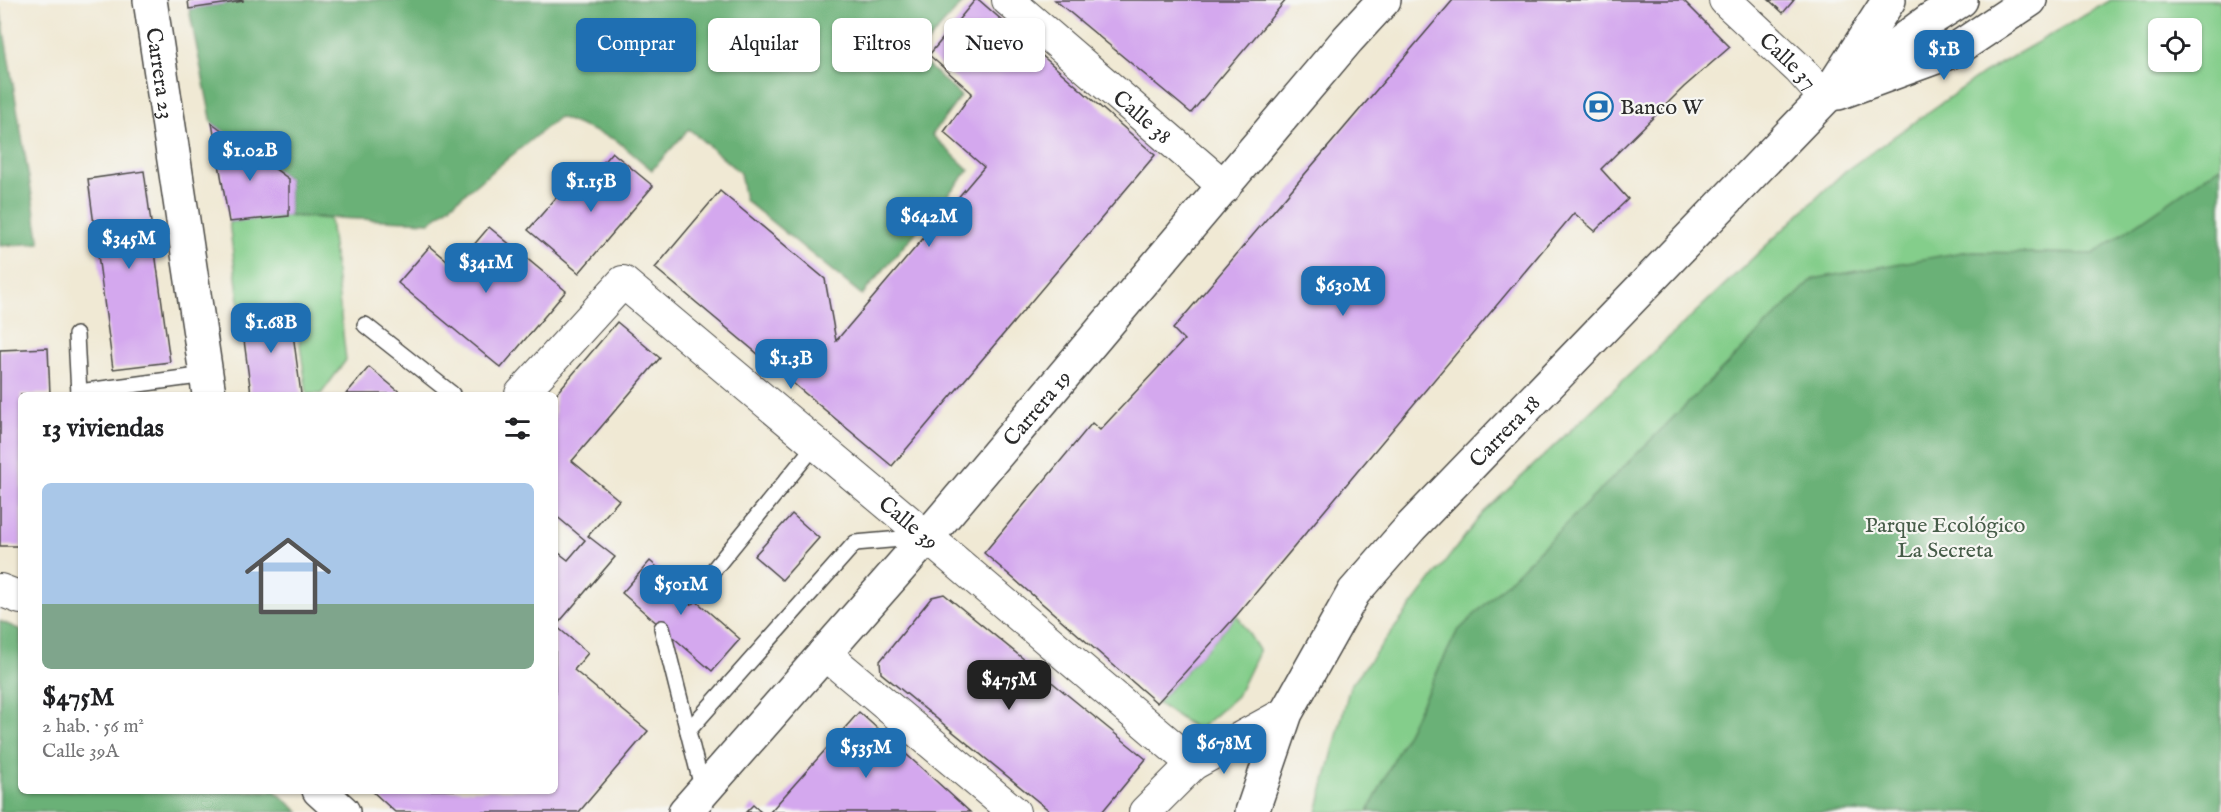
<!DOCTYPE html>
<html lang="es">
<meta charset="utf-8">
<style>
:root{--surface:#fff;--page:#f6f6f6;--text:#202124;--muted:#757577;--line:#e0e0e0;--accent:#1f6fb2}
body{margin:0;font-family:"IM FELL English",serif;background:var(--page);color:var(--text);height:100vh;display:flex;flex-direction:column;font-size:22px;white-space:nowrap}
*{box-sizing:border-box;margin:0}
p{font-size:20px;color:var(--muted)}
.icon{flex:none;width:33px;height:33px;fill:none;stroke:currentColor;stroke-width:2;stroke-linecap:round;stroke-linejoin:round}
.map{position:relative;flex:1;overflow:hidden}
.sheet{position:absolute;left:18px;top:392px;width:540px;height:402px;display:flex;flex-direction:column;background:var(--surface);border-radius:9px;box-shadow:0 2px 4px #0004}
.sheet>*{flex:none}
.guide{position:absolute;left:576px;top:18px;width:570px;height:54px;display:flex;gap:12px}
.controls{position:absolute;left:2148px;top:18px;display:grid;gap:12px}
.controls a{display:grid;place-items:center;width:54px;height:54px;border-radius:9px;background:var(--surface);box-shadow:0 2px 4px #0004;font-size:30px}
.price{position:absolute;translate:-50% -51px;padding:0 14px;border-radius:12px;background:var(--accent);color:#fff;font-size:20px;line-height:39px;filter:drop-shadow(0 2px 3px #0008)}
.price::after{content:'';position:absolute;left:50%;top:36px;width:18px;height:14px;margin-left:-9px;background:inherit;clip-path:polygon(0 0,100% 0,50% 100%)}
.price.selected{background:#222;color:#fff}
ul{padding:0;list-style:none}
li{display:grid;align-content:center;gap:12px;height:318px;padding:0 24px}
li+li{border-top:2px solid var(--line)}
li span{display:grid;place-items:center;height:186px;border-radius:9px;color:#555}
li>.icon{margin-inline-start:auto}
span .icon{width:108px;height:108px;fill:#fffc;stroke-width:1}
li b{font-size:26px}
h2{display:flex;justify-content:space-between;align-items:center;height:72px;padding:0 24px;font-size:26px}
.pill{padding:0 21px;border-radius:9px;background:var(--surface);box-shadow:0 2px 4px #0004;font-size:21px;line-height:54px}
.pill.selected{background:var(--accent);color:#fff}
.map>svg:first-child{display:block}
.green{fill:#84ce8b;stroke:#587c5b;stroke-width:1.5;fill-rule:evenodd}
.forest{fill:#6bb177;stroke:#4b6e51;stroke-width:1.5}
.building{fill:#d4a8ee}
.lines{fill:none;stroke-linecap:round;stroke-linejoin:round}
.lane-casing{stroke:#494844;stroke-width:18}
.street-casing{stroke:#494844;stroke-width:34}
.secondary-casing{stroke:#494844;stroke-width:36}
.primary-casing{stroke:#494844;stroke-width:36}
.lane{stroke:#fff;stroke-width:15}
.street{stroke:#fff;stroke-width:32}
.secondary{stroke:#fff;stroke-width:33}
.primary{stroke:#fff;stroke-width:33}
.labels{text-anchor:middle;stroke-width:4.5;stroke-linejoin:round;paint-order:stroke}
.street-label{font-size:22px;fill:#2b2b2b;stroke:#f6f6f2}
.poi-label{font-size:22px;fill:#2b2b2b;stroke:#f6f6f2;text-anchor:start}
.park-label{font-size:22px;fill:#465c48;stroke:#f6f6f2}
</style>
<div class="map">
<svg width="2221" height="812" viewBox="0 0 2221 812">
<rect width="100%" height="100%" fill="#f6f6f2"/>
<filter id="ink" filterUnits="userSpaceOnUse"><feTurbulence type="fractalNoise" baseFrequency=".0167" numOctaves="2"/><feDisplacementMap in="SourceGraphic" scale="12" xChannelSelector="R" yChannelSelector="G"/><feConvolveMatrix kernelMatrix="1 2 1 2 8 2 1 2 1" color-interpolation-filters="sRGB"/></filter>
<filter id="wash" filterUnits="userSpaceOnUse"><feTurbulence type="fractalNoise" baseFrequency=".008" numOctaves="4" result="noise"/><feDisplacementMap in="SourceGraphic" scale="24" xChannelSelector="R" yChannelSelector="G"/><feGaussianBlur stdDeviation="1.35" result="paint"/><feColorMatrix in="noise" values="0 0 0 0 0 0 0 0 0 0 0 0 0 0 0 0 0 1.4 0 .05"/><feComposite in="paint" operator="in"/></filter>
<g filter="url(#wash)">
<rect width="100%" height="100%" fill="#f0e9d4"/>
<g class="green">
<path d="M2111,0H2221V166L2093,254L1962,252L1457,632L1368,812H1317L1350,686L1482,514L1845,171L1984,73ZM2158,28H2192V62H2158Z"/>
<polygon points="289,216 330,219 346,360 321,394 307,394 295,309 241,317 229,222"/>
<polygon points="1237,615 1259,650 1237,696 1198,730 1157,703"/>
</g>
<g class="forest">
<polygon points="252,0 965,0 916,55 961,96 932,135 969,170 862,295 745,200 740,173 689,129 652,170 616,140 559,117 430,222 289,216 289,179 212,123 189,9"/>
<polygon points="0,8 40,243 0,246"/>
<polygon points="2221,166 2221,812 1368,812 1457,632 1813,279 1962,252 2093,254"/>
<polygon points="0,621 21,630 21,790 275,791 299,812 0,812"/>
</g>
<g id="blocks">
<g class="building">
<polygon points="188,0 243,0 243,1 189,9"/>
<polygon points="975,0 979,0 1155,155 892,466 655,268 720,191 825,279 836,341 984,167 944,132 972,93 929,55"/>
<polygon points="1055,0 1286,0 1191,113"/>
<polygon points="1453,0 1683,0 1730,47 1684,87 1601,169 1628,199 1595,231 1574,213 1237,615 1157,703 984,553 1092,423 1100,430 1184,340 1173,329"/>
<polygon points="1769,0 1794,0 1783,13"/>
<polygon points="212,123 289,179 289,216 229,222"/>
<polygon points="612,152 653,186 579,273 528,230 562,191 572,199"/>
<polygon points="144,171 170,362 113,369 88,179"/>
<polygon points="489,227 566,291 501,368 398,283 430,246 455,267"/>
<polygon points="290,311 301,394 251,394 241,317"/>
<polygon points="617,322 660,358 572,461 619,500 588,536 615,557 556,626 588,653 574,670 648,731 579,812 395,812 371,790 555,790 555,550 568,560 585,540 555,515 555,395"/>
<polygon points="48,348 50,394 21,394 21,546 0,546 0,350"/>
<polygon points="369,367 402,394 346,394"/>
<polygon points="792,514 819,538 782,580 754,556"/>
<polygon points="650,561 740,639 712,671 622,593"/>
<polygon points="944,594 1146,759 1102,812 1051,812 881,673 880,661 932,597"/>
<polygon points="859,712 936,781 970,812 770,812"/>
<polygon points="753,805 761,812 746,812"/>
</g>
</g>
</g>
<g filter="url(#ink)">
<use href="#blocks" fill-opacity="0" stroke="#494844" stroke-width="1.5"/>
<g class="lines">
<defs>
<g id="lane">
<polyline points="365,325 452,394"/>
<polyline points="76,335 79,394"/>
<polyline points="79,392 206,375"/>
<polyline points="690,596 711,573 816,444"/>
<polyline points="662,628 703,791"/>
<polyline points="688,731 855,543 924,537"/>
</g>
<g id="street">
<path id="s1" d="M1008,0L1225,187"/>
<path id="s2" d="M1725,0L1799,69L1825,98"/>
<path id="s3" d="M521,394L623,282L927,537L1193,764"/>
<polyline points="0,590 21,598"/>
<polyline points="824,653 1014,812"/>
<polyline points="1145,812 1193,764 1286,713"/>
</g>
<g id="secondary">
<path id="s4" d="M150,0L209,394"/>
<polyline points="1838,93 1955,50 2030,0"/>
<polyline points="319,790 343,812"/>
</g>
<g id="primary">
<polyline points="1838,79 1889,0"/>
<path id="s5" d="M685,812L927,537L1348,39L1384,0"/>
<path id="s6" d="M1252,812L1286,713L1354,592L1411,527L1825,98L1931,19L1961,0"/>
</g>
</defs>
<use href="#lane" class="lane-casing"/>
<use href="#street" class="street-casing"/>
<use href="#secondary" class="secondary-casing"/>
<use href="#primary" class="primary-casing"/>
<use href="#lane" class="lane"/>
<use href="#street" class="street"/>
<use href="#secondary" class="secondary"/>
<use href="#primary" class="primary"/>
</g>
</g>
<defs>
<symbol id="bank-ring" viewBox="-11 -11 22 22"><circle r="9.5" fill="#f6f6f2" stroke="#1f6fb2" stroke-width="1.5"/><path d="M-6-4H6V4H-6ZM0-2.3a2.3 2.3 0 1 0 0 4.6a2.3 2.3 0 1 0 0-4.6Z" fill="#1f6fb2"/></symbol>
</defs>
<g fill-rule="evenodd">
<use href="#bank-ring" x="1582" y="90" width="33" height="33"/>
</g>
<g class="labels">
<g class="street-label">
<text dy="8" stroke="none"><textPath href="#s2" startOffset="88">Calle 37</textPath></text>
<text dy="8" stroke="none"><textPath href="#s4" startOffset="74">Carrera 23</textPath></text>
<text dy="8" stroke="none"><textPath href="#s1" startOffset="178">Calle 38</textPath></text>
<text dy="8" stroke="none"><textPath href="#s5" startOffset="536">Carrera 19</textPath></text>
<text dy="8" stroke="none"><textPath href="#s6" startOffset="464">Carrera 18</textPath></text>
<text dy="8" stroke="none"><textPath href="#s3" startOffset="525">Calle 39</textPath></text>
</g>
<g class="poi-label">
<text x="1620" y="114">Banco W</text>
</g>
<g class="park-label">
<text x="1945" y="532">Parque Ecológico<tspan x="1945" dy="25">La Secreta</tspan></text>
</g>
</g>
</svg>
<div class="controls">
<a><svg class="icon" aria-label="locate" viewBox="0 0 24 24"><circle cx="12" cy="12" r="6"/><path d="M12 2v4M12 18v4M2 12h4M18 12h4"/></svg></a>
</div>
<b class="price" style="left:1944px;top:81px">$1B</b>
<b class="price" style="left:250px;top:182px">$1.02B</b>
<b class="price" style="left:591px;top:213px">$1.15B</b>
<b class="price" style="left:929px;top:248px">$642M</b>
<b class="price" style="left:129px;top:270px">$345M</b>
<b class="price" style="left:486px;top:294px">$341M</b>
<b class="price" style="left:1343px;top:317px">$630M</b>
<b class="price" style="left:271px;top:354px">$1.68B</b>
<b class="price" style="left:791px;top:390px">$1.3B</b>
<b class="price" style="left:681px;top:616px">$501M</b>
<b class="price selected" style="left:1009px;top:711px">$475M</b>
<b class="price" style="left:1224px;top:775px">$678M</b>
<b class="price" style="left:866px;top:779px">$535M</b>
<div class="guide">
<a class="pill selected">Comprar</a>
<a class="pill">Alquilar</a>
<a class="pill">Filtros</a>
<a class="pill">Nuevo</a>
</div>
<section class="sheet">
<h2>13 viviendas<svg class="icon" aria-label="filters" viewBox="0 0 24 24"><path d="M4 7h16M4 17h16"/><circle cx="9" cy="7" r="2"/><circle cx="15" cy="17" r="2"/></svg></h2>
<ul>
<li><span style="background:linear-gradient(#a9c7e8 65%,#7fa58c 0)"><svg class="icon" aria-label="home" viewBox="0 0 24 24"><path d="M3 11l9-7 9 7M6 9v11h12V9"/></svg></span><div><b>$475M</b><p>2 hab. · 56 m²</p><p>Calle 39A</p></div></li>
</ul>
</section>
</div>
